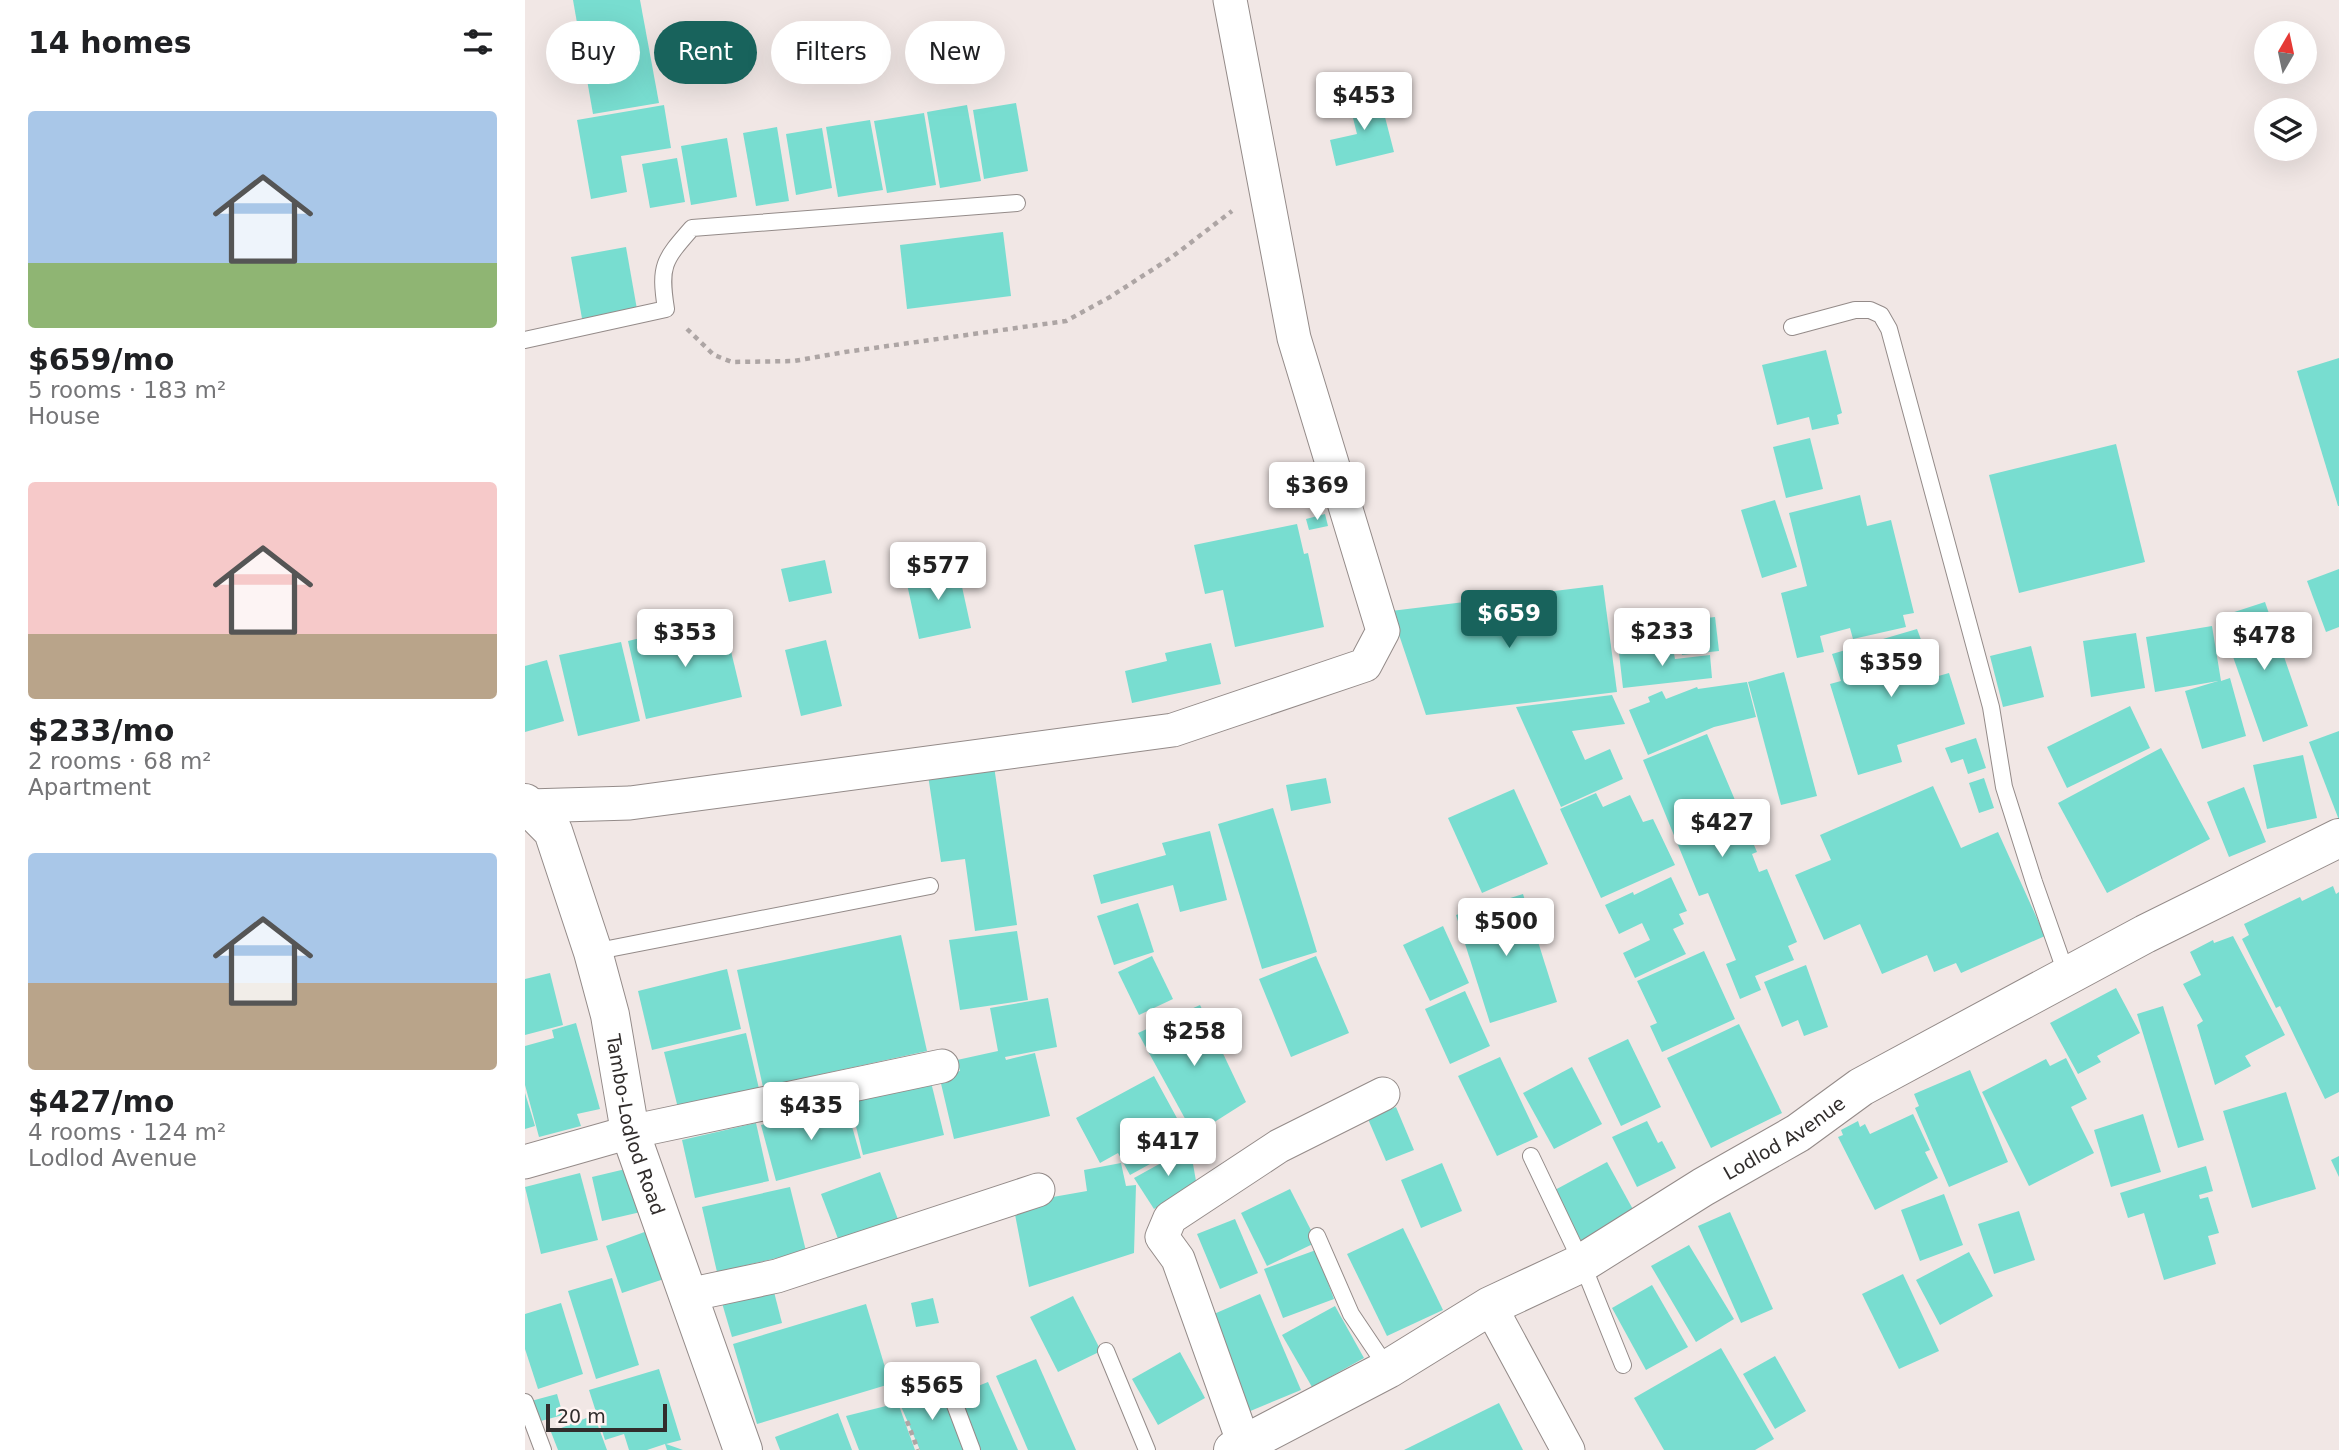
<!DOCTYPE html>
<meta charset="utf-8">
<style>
:root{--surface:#fff;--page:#f2f2f2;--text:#202124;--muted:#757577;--accent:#18635c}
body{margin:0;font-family:"DejaVu Sans",sans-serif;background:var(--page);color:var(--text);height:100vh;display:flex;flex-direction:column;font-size:26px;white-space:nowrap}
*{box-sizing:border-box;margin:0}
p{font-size:23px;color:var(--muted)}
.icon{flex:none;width:38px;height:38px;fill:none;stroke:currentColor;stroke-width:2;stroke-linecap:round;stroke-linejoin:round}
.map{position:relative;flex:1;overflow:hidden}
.drawer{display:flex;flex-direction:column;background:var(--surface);width:525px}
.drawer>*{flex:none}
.hud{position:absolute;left:21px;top:21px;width:665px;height:63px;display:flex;gap:14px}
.needle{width:46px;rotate:9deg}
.fabs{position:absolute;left:1729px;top:21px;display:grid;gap:14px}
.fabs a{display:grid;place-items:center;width:63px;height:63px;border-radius:50%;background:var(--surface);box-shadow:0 7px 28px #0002;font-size:35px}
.scale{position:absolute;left:21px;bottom:18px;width:121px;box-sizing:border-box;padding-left:7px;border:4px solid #312d2c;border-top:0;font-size:19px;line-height:24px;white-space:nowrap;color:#312d2c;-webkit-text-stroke:5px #fff4f2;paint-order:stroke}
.price{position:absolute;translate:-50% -60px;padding:0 16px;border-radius:7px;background:#fff;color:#222;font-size:23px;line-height:46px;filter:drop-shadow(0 2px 4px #0008)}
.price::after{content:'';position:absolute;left:50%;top:42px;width:21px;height:16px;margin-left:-10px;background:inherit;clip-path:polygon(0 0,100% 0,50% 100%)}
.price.active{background:var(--accent);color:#fff}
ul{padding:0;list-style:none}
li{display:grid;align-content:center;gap:14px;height:371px;padding:0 28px}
li span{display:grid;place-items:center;height:217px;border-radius:7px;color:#555}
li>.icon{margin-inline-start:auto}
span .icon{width:126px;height:126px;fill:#fffc;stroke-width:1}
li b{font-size:30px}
h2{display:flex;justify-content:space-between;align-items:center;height:84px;padding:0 28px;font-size:30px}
.pill{padding:0 24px;border-radius:32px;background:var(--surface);box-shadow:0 7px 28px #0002;font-size:24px;line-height:63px}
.pill.active{background:var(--accent);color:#fff}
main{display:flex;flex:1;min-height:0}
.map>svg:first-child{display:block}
.building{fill:#78ddd0}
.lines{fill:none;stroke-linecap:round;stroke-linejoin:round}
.service-casing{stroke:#948b89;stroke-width:18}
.minor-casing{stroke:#948b89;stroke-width:35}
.tertiary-casing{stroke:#948b89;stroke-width:40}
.secondary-casing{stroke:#948b89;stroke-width:40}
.path{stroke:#ada5a4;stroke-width:4.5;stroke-dasharray:5 5;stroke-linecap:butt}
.service{stroke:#fff;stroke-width:16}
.minor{stroke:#fff;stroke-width:33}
.tertiary{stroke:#fff;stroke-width:38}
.secondary{stroke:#fff;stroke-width:38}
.labels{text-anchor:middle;stroke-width:6;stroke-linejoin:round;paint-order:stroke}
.street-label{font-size:19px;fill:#312d2c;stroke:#fff4f2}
</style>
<main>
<section class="drawer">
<h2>14 homes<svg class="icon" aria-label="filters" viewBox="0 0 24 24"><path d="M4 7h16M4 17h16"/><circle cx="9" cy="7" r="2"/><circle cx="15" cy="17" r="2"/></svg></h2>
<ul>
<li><span style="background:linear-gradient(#a9c7e8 70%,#8fb573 0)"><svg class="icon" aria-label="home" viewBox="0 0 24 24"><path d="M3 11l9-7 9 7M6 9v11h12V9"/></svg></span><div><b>$659/mo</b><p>5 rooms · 183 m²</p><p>House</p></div></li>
<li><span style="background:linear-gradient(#f6c9c9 70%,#b9a48a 0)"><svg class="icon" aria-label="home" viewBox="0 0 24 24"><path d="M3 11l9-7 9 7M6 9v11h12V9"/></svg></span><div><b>$233/mo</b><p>2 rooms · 68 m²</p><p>Apartment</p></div></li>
<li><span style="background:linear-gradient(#a9c7e8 60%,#b9a48a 0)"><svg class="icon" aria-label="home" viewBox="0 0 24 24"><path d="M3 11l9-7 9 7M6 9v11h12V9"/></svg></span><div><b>$427/mo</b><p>4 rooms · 124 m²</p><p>Lodlod Avenue</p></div></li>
</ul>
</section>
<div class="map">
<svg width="1814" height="1450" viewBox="0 0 1814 1450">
<rect width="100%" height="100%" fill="#f1e7e5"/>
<g class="building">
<polygon points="48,0 115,0 134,103 68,114"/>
<polygon points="853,90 869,152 811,166 805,140 832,134 823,98"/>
<polygon points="491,103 503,171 459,179 448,110"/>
<polygon points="139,105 146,148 96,156 102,192 66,199 52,120"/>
<polygon points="442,105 456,181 415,188 402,112"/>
<polygon points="399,113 411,185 362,193 349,121"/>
<polygon points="345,120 358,190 313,197 301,127"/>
<polygon points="252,127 264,201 231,206 218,133"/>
<polygon points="297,128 307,188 271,195 261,134"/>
<polygon points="202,138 212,197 166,205 156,146"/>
<polygon points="152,158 160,202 125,208 117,164"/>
<polygon points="478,232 486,296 382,309 375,245"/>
<polygon points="101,247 113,315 58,324 46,257"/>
<polygon points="1301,350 1317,413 1312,415 1314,424 1287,430 1284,417 1252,425 1237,365"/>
<polygon points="1814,358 1814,506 1813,506 1772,371"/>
<polygon points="1285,438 1298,489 1261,498 1248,447"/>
<polygon points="1591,444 1620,562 1494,593 1464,475"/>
<polygon points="1335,495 1342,526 1366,520 1389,613 1378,615 1381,627 1328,639 1325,628 1295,636 1299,652 1272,658 1256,593 1282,586 1264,513"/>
<polygon points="1250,500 1272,567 1237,578 1216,510"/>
<polygon points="800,514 803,526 784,530 781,519"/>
<polygon points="772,524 779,554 783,553 799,627 710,647 698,590 680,594 669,545"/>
<polygon points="300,560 307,593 264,602 256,569"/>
<polygon points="432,564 446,628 394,639 380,575"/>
<polygon points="1814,569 1814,627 1801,632 1782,581"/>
<polygon points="1078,585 1092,692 901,715 866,611"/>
<polygon points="1740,602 1783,726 1738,742 1694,617"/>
<polygon points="1190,617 1194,651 1157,655 1153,621"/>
<polygon points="198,618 217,697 121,719 103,641"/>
<polygon points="1687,626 1696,681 1705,678 1721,736 1677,749 1660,691 1693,681 1630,692 1621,637"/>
<polygon points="1392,629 1410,677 1424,673 1440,724 1372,745 1377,762 1333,775 1305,684 1316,681 1307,654"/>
<polygon points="1611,633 1620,688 1566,697 1558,641"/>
<polygon points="301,640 317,706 276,716 260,650"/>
<polygon points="96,642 115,721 53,736 34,655"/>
<polygon points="686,643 696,684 607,703 600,671 642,661 640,653"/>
<polygon points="1506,646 1519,697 1478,707 1465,656"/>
<polygon points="1148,648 1150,659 1185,655 1187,678 1098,688 1094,653"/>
<polygon points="22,660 39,721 0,732 0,666"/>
<polygon points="1259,672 1292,796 1256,805 1223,682"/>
<polygon points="1222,682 1231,717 1189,727 1123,755 1104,710 1125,702 1123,697 1137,691 1141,699 1172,687 1173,689"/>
<polygon points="1087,695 1100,724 1047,731 1060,760 1085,749 1098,779 1036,807 991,707"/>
<polygon points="1605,706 1625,748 1542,788 1522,747"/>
<polygon points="1814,731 1814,820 1784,742"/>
<polygon points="1182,734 1232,852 1227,854 1234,872 1242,869 1272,942 1263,946 1269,960 1230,976 1236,990 1215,999 1201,964 1211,960 1183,893 1174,896 1118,760"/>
<polygon points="1451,738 1461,768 1443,774 1438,759 1426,763 1420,748"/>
<polygon points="1636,748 1685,839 1582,893 1533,803"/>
<polygon points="1778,755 1792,818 1742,829 1728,765"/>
<polygon points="469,766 492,925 450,931 440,859 416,862 403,775"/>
<polygon points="801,778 806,803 766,811 761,785"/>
<polygon points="1459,778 1469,808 1454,813 1444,783"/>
<polygon points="1408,786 1436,848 1473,832 1520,936 1436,973 1431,963 1409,972 1402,955 1357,974 1335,924 1299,940 1270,875 1306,860 1295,835"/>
<polygon points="1719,787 1741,842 1704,857 1682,802"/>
<polygon points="989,789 1023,864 957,893 923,818"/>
<polygon points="1071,793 1078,807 1105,795 1118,822 1128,819 1150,865 1076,898 1035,809"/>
<polygon points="748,808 792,952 737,969 693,824"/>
<polygon points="685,831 702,900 655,912 648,885 576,904 568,875 641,855 637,843"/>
<polygon points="1146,877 1162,911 1154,914 1159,924 1148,929 1161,954 1110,978 1098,953 1125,940 1117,923 1094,934 1080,905 1108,892 1109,895"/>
<polygon points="1808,886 1811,894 1814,892 1814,1092 1800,1099 1755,1006 1751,1008 1717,939 1724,935 1719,924 1775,897 1777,901"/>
<polygon points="998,894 1032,1002 965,1023 931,915"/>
<polygon points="613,903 629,952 589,965 572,916"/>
<polygon points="918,926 944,983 905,1001 878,945"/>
<polygon points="492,931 503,1000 435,1010 424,940"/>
<polygon points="376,935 402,1051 238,1087 212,970"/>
<polygon points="1708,936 1760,1035 1720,1056 1726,1066 1690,1085 1672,1025 1678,1021 1658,984 1676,975 1665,952 1688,940 1689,943"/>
<polygon points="1179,951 1210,1019 1137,1052 1125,1026 1132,1023 1112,981"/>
<polygon points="627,956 648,999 614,1015 593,972"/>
<polygon points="791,956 824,1033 766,1057 734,979"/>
<polygon points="1281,965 1303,1027 1279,1036 1273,1020 1257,1027 1239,982"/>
<polygon points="202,969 216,1029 127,1050 113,991"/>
<polygon points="25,973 38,1025 0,1035 0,979"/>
<polygon points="1591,988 1615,1033 1572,1056 1576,1062 1553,1074 1525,1023"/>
<polygon points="940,991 965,1046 925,1064 900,1009"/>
<polygon points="523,998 532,1047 480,1057 481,1060 510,1053 525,1116 429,1139 414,1075 435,1071 432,1060 473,1051 465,1008"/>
<polygon points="675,1005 721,1102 669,1135 613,1033"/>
<polygon points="1638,1006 1679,1140 1653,1148 1612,1014"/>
<polygon points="51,1023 75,1109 52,1114 56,1126 14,1137 0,1085 0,1046 29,1038 27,1030"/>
<polygon points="1214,1024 1257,1113 1186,1148 1142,1058"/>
<polygon points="221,1033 235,1093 154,1112 139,1052"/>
<polygon points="1103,1039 1136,1107 1096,1126 1063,1058"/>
<polygon points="975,1057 1013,1137 972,1156 933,1076"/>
<polygon points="1541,1058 1562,1099 1546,1107 1569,1153 1504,1186 1457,1092 1521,1059 1525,1066"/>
<polygon points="1047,1067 1077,1124 1029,1149 998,1093"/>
<polygon points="1445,1070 1483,1162 1424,1187 1390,1108 1394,1106 1389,1094"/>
<polygon points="404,1074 419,1135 338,1155 323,1094"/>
<polygon points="629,1076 665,1142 605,1175 593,1153 575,1163 551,1118"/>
<polygon points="1761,1092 1791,1189 1727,1208 1698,1111"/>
<polygon points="0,1093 10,1126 0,1129"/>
<polygon points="320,1102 336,1158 251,1181 236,1125"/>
<polygon points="871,1107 889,1150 861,1161 843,1119"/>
<polygon points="1388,1114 1405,1150 1400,1152 1413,1178 1350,1210 1313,1137 1318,1135 1316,1130 1333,1121 1335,1127 1340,1124 1345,1134"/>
<polygon points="1618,1114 1636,1172 1586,1187 1569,1130"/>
<polygon points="1122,1121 1133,1143 1137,1141 1151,1168 1112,1187 1087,1137"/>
<polygon points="231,1123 244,1181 170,1198 157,1140"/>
<polygon points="665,1147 671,1181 629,1209 609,1178"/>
<polygon points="1814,1156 1814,1177 1806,1160"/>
<polygon points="1082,1162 1110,1213 1057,1242 1028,1191"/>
<polygon points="596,1163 601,1186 611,1185 609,1253 504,1287 488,1204 562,1191 559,1170"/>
<polygon points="917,1163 937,1211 896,1228 876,1180"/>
<polygon points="1681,1166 1688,1191 1674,1195 1675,1199 1683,1197 1694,1233 1683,1236 1691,1264 1639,1280 1619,1213 1603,1218 1595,1193"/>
<polygon points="109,1167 120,1211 77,1221 67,1177"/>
<polygon points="355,1172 374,1222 315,1244 296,1194"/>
<polygon points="55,1173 73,1240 16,1254 0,1187"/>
<polygon points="265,1187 281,1251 192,1272 177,1207"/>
<polygon points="765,1189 792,1242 742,1266 716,1213"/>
<polygon points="1419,1194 1438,1245 1395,1261 1376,1210"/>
<polygon points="1494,1211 1510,1260 1469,1274 1453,1224"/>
<polygon points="1205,1212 1248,1309 1216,1323 1173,1226"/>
<polygon points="710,1219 733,1273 695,1289 672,1234"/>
<polygon points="878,1228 918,1310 862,1336 822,1254"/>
<polygon points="125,1230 142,1278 97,1293 81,1246"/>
<polygon points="1164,1245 1209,1319 1171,1342 1126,1266"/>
<polygon points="791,1250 809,1299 758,1318 739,1269"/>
<polygon points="1444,1252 1468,1296 1415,1325 1391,1280"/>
<polygon points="1378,1274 1414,1351 1374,1369 1337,1294"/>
<polygon points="87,1278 114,1365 71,1379 43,1291"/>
<polygon points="1127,1285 1163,1347 1121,1370 1087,1308"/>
<polygon points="248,1288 257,1323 207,1337 197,1303"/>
<polygon points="735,1294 776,1390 723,1412 682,1317"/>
<polygon points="548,1296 576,1351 533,1372 505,1317"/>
<polygon points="408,1298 414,1323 391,1327 386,1303"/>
<polygon points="36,1303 58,1374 13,1389 0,1349 0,1314"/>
<polygon points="341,1304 365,1384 232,1424 208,1344"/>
<polygon points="810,1306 839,1358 787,1387 757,1335"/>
<polygon points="1196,1348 1249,1439 1230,1450 1139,1450 1109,1398"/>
<polygon points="655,1352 680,1398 633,1425 607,1379"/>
<polygon points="1250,1356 1281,1411 1250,1429 1218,1374"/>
<polygon points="511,1359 551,1450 503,1450 471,1376"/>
<polygon points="134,1369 156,1440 141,1444 158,1450 142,1450 140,1444 122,1450 104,1450 99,1434 80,1440 64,1390"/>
<polygon points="463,1382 493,1450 451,1450 428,1396"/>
<polygon points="417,1386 439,1450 395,1450 375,1404"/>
<polygon points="32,1394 38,1415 12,1422 6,1401"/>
<polygon points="373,1403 390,1450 334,1450 321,1416"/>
<polygon points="974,1403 998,1450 879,1450"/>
<polygon points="313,1413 327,1450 255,1450 250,1437"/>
<polygon points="69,1415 82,1450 33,1450 26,1432"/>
</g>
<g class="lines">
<defs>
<g id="service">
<polyline points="1267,327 1330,310 1345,310 1356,315 1364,329 1466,707 1479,787 1509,882 1542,976"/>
<path d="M0,340L141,309C134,265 139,260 167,228L492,203"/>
<polyline points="68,952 405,886"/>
<polyline points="1006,1156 1057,1263 1098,1365"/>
<polyline points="792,1236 826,1314 863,1369"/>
<polyline points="581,1351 622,1450"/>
<polyline points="427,1397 447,1450"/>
<polyline points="0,1402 18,1450"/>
</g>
<g id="minor">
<polyline points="4,806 105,803 648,730 840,665 858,631 769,338 705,0"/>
<polyline points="0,1162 105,1132 417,1066"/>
<polyline points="163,1295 252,1276 513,1190"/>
<polyline points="965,1306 1043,1450"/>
<polyline points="719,1444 653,1259 637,1237 645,1218 754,1146 858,1094"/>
</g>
<g id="tertiary">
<path id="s1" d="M0,803L28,831L68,952L85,1015L105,1132L218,1450"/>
</g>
<g id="secondary">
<path id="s2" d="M708,1450L863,1369L965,1306L1057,1263L1178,1187L1273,1133L1336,1087L1620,934L1814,838"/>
</g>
</defs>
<use href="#service" class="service-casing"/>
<use href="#minor" class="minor-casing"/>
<use href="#tertiary" class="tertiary-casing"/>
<use href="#secondary" class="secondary-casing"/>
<g class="path">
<polyline points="162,329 189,355 207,362 269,361 320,352 541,321 585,297 647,257 707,211"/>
<polyline points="382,1421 393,1450"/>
</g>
<use href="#service" class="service"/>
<use href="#minor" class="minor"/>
<use href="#tertiary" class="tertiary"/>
<use href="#secondary" class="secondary"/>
</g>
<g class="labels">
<g class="street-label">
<text dy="7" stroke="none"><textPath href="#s1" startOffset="345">Tambo-Lodlod Road</textPath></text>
<text dy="7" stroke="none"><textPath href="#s2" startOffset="634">Lodlod Avenue</textPath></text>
</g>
</g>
</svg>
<div class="fabs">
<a><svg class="needle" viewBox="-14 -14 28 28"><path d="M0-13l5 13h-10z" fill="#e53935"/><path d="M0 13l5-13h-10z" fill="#757577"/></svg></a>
<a><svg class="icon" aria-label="layers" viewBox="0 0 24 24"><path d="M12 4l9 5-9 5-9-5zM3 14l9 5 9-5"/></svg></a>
</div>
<div class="scale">20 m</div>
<b class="price" style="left:839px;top:132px">$453</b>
<b class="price" style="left:792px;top:522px">$369</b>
<b class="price" style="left:413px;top:602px">$577</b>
<b class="price active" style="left:984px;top:650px">$659</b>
<b class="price" style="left:1137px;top:668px">$233</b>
<b class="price" style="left:160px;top:669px">$353</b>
<b class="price" style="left:1739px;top:672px">$478</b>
<b class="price" style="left:1366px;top:699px">$359</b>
<b class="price" style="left:1197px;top:859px">$427</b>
<b class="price" style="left:981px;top:958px">$500</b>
<b class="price" style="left:669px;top:1068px">$258</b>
<b class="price" style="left:286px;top:1142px">$435</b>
<b class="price" style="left:643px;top:1178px">$417</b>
<b class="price" style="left:407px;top:1422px">$565</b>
<div class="hud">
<a class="pill">Buy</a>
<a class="pill active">Rent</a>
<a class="pill">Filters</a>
<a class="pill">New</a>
</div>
</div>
</main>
